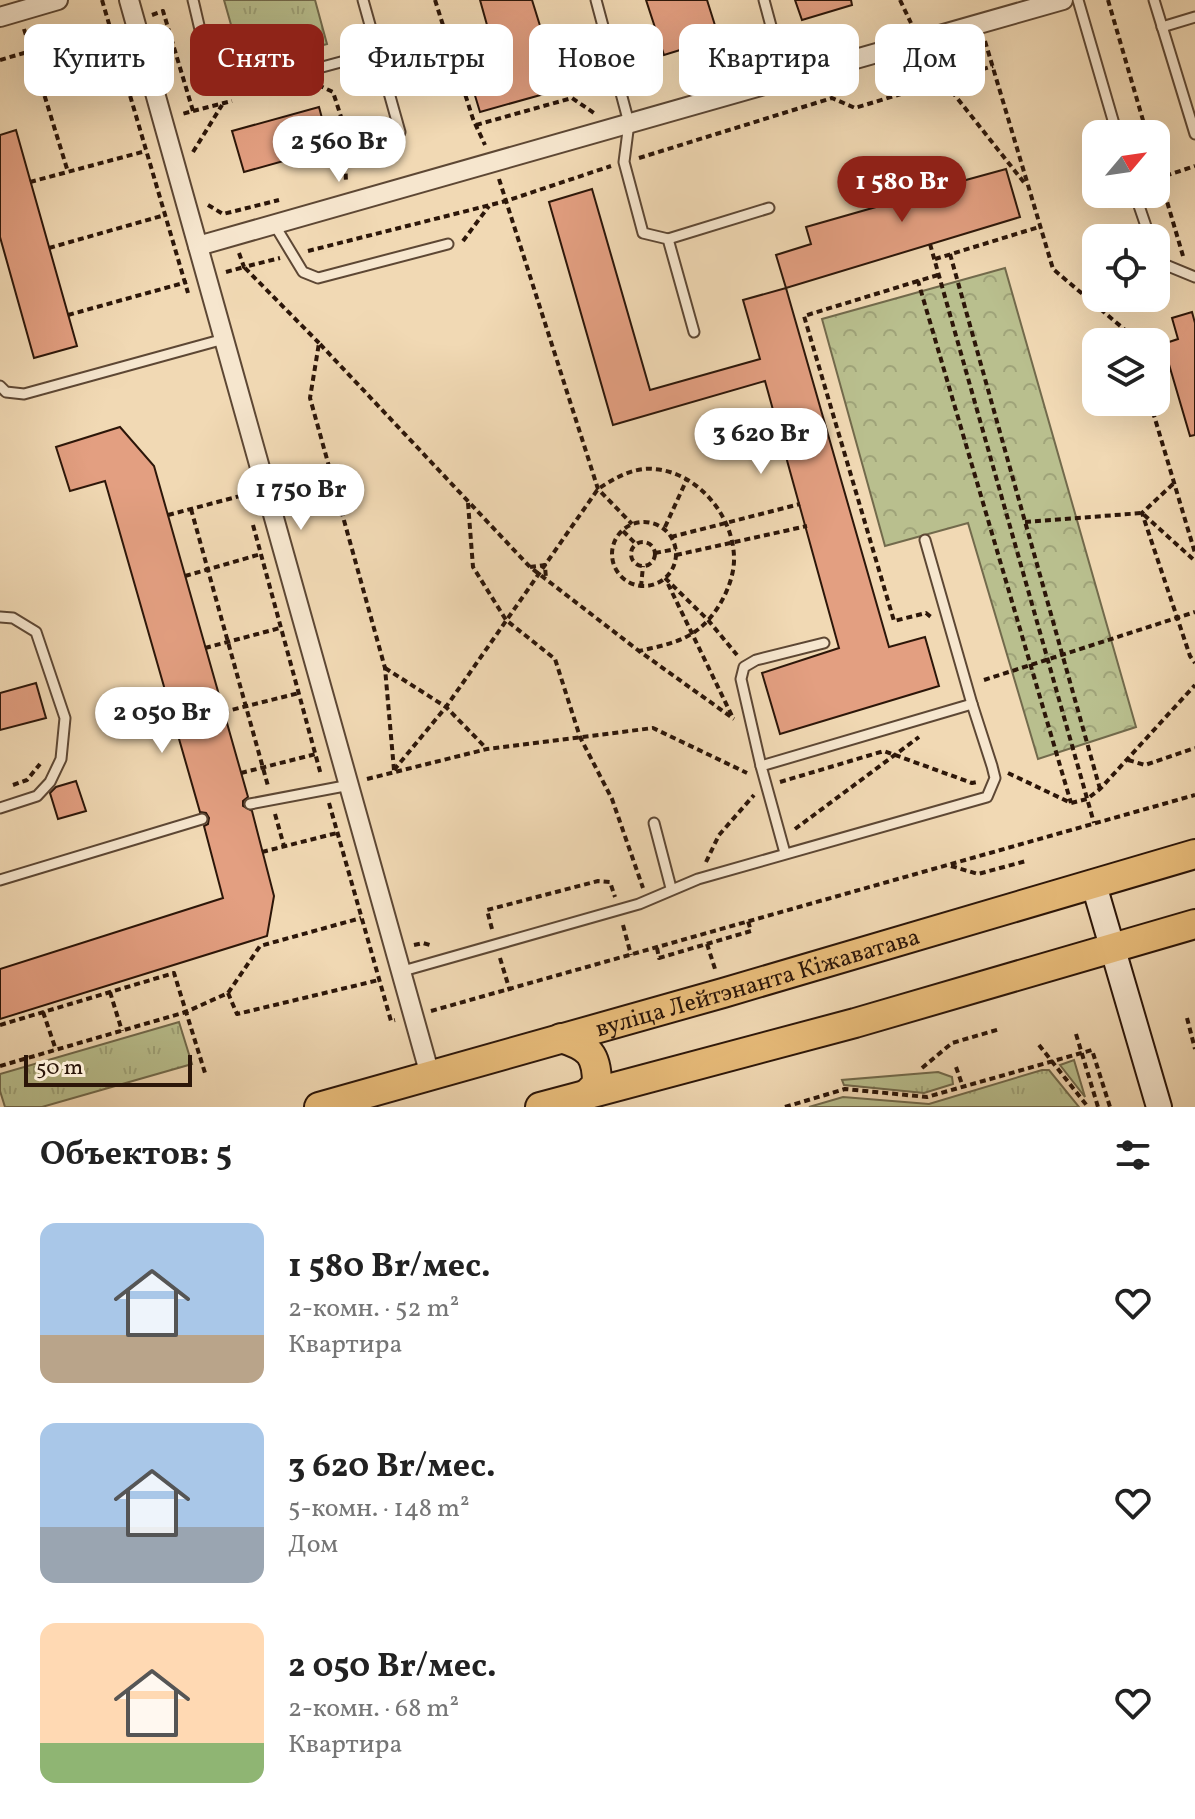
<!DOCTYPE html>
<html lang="ru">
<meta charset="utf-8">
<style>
:root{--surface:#fff;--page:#f2f2f2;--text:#222;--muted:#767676;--accent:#8f2418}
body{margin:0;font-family:Vollkorn,serif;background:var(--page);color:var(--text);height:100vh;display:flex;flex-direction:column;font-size:30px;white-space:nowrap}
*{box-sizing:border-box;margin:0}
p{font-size:26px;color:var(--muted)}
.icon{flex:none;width:44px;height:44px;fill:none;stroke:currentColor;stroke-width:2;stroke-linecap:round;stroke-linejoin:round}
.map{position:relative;height:1107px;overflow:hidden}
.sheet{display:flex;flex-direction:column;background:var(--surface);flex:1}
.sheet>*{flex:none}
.guide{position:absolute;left:24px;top:24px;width:1148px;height:72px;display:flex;gap:16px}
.needle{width:52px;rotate:61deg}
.fabs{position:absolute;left:1082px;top:120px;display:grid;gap:16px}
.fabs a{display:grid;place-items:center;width:88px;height:88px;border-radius:16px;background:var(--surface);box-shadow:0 8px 32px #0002;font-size:40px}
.scale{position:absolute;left:24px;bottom:20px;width:168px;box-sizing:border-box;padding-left:8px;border:4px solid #2c1609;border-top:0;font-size:22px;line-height:28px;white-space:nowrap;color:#2c1609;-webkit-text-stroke:6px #f6e6ce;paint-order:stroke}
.price{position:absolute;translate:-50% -68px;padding:0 18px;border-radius:28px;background:#fff;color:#222;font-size:26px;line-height:52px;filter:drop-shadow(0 2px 4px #0008)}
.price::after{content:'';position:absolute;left:50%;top:48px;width:24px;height:18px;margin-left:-12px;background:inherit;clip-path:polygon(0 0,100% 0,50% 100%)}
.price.on{background:var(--accent);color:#fff}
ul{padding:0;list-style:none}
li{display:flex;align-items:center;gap:24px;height:200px;padding:0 40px}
li span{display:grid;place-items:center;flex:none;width:224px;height:160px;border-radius:16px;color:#555}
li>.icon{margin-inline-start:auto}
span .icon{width:96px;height:96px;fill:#fffc;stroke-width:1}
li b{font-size:34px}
h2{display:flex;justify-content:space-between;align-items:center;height:96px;padding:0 40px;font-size:34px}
.pill{padding:0 28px;border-radius:16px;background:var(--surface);box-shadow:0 8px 32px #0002;font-size:28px;line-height:72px}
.pill.on{background:var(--accent);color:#fff}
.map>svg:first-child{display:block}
.grass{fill:url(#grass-tufts);stroke:#726a4c;stroke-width:2}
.forest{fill:url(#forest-crowns);stroke:#726a4c;stroke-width:2}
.building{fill:#e39f81;stroke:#2c1609;stroke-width:2}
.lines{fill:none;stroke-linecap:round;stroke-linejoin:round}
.service-casing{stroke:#5d4734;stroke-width:13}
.minor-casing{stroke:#5d4734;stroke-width:22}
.secondary-casing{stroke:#2c1609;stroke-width:28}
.primary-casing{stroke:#2c1609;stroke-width:32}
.path{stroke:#2c1609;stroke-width:4;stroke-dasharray:6 4;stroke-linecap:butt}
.service{stroke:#f6e6ce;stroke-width:9}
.minor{stroke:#f6e6ce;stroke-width:18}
.secondary{stroke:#f6e6ce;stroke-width:24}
.primary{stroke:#e8bc7a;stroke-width:28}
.labels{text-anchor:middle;stroke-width:6;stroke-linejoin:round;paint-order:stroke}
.street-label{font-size:24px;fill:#2c1609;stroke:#f6e6ce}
</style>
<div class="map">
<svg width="1195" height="1107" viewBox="0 0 1195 1107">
<defs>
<pattern id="grass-tufts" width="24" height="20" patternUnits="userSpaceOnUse" patternTransform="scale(2)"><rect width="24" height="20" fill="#b9bf8e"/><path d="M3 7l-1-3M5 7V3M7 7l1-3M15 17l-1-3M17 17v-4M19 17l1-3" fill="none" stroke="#9fa379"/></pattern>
<pattern id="forest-crowns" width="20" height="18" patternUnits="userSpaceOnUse" patternTransform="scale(2)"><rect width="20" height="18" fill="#b9bf8e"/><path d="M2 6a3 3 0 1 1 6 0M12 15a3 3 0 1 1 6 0" fill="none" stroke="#9fa379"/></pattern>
</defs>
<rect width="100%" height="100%" fill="#f1d9b4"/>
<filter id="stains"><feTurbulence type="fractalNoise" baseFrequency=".0025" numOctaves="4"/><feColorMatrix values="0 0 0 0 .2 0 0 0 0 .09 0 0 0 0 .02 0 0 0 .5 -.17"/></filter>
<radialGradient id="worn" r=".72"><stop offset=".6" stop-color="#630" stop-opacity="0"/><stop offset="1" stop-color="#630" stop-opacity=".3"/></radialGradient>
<g class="grass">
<polygon points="224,0 315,0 327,44 243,67"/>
<polygon points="179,1022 192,1064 42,1107 5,1107 0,1091 0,1074"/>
<polygon points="1074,1060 1085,1097 1060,1065"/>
<polygon points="1042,1070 1049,1070 1079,1107 809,1107 843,1097 929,1104"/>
<polygon points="938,1072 952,1077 953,1084 924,1093 844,1085 842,1080"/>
</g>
<polygon class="forest" points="1005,268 1136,727 1038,759 968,523 885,546 822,319"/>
<g class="building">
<polygon points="480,0 532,0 546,45 549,44 562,89 480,112 466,66 496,57"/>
<polygon points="646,0 707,0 719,38 664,55"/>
<polygon points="795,0 851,0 852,5 802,20"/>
<polygon points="319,107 330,148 244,172 232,131"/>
<polygon points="16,130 77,346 34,358 0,237 0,135"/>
<polygon points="939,168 944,186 1006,169 1020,217 786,288 776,255 811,244 806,227 897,201 892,181"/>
<polygon points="592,189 650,390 760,359 743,300 786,288 889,647 925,637 939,686 780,734 762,673 839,648 765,381 613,425 549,202"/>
<polygon points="1192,312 1195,323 1195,435 1190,436 1163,344 1178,339 1172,318"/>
<polygon points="120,427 154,466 248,797 243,801 243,806 252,811 274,896 267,936 0,1019 0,969 223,898 204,826 208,824 209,818 206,813 200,812 105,481 70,491 56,447"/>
<polygon points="36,683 46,718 0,730 0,693"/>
<polygon points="76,781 86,811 58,819 50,793 56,787"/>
</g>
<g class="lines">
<defs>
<g id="service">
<path d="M193,0C198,19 205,61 218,75C226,83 237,85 248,87L378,52"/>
<polyline points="363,0 400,132"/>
<polyline points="596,0 629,123 624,162 643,233 668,239 694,332"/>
<polyline points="764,0 771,26 801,74"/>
<polyline points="1078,0 1117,134"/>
<polyline points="1154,0 1195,134"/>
<polyline points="1162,27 1195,17"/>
<polyline points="1135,194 1150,238"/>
<polyline points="274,224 303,272 318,278 448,244"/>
<polyline points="668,239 769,208"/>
<polyline points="1156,261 1195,277"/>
<polyline points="0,386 6,392 24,394 224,339"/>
<polyline points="0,617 13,618 36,632 65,718 61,759 50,782 37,796 0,808"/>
<polyline points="761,766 741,679 744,667 756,660 824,643"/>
<polyline points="250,804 350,785"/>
<polyline points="654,823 671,888"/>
<polyline points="785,853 761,766 972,704"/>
<polyline points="0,880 202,819"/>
<polyline points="403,971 639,904 698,879 987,797 995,778 992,766 972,704 925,540"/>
</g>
<g id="minor">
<polyline points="129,0 430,1075"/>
<polyline points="0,17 58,0"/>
<polyline points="198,246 1063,0"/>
</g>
<polyline id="secondary" points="1094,885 1159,1107"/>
<g id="primary">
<path d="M561,1038C589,1047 597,1054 597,1084L586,1095"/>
<path id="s1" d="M319,1107L723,993L1195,854"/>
<polyline points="540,1107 855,1023 1195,924"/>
</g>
</defs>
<use href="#service" class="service-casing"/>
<use href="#minor" class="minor-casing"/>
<use href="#secondary" class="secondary-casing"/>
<use href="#primary" class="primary-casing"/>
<g class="path">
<polyline points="102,0 188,293"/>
<polyline points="435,0 473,119 485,145"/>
<polyline points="900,0 911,23"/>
<polyline points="1108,0 1147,134"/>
<polyline points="152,15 163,11 193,111 182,114"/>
<polyline points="24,29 68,172"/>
<polyline points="985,41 1053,269 1131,335 1133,342"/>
<polyline points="0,60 113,27"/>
<polyline points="927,60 1026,185"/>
<polyline points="318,85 333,92 344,126 346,183"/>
<polyline points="193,111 232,101"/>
<polyline points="476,125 572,98 594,113"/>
<polyline points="193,152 222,105"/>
<polyline points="639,158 832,98 855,108 993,66"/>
<polyline points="1156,164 1183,256"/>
<polyline points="499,179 598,489 632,524"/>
<polyline points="1156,179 1195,166"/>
<polyline points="30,182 146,151"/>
<polyline points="208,205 223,214 279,200"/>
<polyline points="463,241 489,206"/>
<polyline points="930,244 1094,823"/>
<polyline points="49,248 165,215"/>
<polyline points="308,251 506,201 611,166"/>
<polyline points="239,253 244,267 280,258"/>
<polyline points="950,254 1100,789"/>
<polyline points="935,259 1039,227"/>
<polyline points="226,272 244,267 319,343"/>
<polyline points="938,275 918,281 1071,803"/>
<polyline points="918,281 804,316 894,621 926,613 931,617"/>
<polyline points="1156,287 1169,282"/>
<polyline points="1097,307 1123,298"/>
<polyline points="68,315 187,282"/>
<polyline points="1150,402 1195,553"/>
<polyline points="1173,484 1142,513 1190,656 1195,663"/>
<polyline points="468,503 473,567 506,620 555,659 580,737 612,799 643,888"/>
<polyline points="191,509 268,786"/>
<polyline points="168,515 244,495"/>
<circle cx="644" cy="554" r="32"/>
<polyline points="1025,522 1142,513 1195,561"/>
<polyline points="253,525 321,775"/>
<polyline points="665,527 687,479"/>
<polyline points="623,531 637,545"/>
<polyline points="671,537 800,504"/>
<circle cx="643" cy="554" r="12"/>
<polyline points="655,553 676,549"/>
<polyline points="676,555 807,526"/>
<polyline points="530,567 545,565 546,580"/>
<polyline points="185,576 261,554"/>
<polyline points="665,578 708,620 737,655"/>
<polyline points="668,584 732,716"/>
<polyline points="641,587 643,566"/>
<polyline points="205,648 280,628"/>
<polyline points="385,668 446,707 486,748"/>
<polyline points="984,680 1195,612"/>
<polyline points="223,712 299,693"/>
<polyline points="1128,760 1145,765 1195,748"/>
<polyline points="394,770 385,668 310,398 319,343 530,567 639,651 734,719"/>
<path d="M394,770L446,707L598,489C615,478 633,467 654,469C697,472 733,515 734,557C735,581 719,612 701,627C684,642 661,646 639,651"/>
<polyline points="241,773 316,754"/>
<polyline points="1008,773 1071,803 1087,799 1100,789 1195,685"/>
<polyline points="367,779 487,749 653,728 747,773"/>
<polyline points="780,782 884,751 972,783 977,782"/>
<polyline points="13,785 27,780 40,764"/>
<polyline points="329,803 391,1021 395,1020"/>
<polyline points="275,814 284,846"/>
<polyline points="795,829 919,737"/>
<polyline points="262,852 337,833"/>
<polyline points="706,862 719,835 754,795"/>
<polyline points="951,866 978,874 1026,861"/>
<polyline points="623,925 631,955"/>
<polyline points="492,929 487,910 598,881 610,882 615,897"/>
<polyline points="707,944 716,972"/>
<polyline points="414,945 423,943 433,946"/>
<polyline points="657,948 659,958 751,931 748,921"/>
<polyline points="500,958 510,991"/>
<polyline points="110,992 122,1031"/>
<polyline points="228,993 237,1014 379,980"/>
<polyline points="431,1011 1195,795"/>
<polyline points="43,1012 56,1050"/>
<polyline points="1187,1018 1195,1049"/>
<polyline points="0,1025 174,973 205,1073"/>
<polyline points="1076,1034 1098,1107"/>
<polyline points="1039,1045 1088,1107"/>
<polyline points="0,1066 186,1012 228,993 260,946 361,918"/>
<polyline points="956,1067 963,1087"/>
<polyline points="922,1068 952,1043 1000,1029"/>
<polyline points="785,1107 845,1089 927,1097 1092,1050 1110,1107"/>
</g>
<use href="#service" class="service"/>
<use href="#minor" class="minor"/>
<use href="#secondary" class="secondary"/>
<use href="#primary" class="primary"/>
</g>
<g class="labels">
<g class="street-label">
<text dy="8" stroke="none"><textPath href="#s1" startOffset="456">вуліца Лейтэнанта Кіжаватава</textPath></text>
</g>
</g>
<rect width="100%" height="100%" filter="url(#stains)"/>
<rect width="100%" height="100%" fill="url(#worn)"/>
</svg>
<div class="fabs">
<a><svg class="needle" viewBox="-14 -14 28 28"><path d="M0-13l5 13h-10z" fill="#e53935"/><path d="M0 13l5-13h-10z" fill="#767676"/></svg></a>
<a><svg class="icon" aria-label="locate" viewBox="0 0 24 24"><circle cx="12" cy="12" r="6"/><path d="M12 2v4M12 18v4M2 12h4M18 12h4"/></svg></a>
<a><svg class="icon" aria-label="layers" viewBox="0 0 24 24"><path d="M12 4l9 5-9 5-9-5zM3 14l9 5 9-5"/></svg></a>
</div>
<div class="scale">50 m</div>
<b class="price" style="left:339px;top:184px">2 560 Br</b>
<b class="price on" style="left:902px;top:224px">1 580 Br</b>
<b class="price" style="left:761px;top:476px">3 620 Br</b>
<b class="price" style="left:301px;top:532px">1 750 Br</b>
<b class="price" style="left:162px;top:755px">2 050 Br</b>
<div class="guide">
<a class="pill">Купить</a>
<a class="pill on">Снять</a>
<a class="pill">Фильтры</a>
<a class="pill">Новое</a>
<a class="pill">Квартира</a>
<a class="pill">Дом</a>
</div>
</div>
<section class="sheet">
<h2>Объектов: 5<svg class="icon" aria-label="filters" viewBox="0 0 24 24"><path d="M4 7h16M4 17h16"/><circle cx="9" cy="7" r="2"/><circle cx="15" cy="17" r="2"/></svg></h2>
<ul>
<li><span style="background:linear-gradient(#a9c7e8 70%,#b9a48a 0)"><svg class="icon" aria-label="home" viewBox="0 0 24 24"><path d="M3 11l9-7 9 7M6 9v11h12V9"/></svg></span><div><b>1 580 Br/мес.</b><p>2-комн. · 52 m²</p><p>Квартира</p></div><svg class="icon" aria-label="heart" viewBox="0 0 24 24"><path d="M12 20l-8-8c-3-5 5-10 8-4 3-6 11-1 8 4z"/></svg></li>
<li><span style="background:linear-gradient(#a9c7e8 65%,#9aa5b1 0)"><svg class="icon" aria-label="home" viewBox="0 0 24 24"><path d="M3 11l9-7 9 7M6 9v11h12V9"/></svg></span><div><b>3 620 Br/мес.</b><p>5-комн. · 148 m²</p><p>Дом</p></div><svg class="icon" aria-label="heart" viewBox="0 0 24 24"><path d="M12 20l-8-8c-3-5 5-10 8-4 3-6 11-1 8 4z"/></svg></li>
<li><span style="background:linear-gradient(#ffd9b3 75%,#8fb573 0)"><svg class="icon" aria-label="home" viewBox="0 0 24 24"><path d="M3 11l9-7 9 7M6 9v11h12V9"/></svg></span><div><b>2 050 Br/мес.</b><p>2-комн. · 68 m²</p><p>Квартира</p></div><svg class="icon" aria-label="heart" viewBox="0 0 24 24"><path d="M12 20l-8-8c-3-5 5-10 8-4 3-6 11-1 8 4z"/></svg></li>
</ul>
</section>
